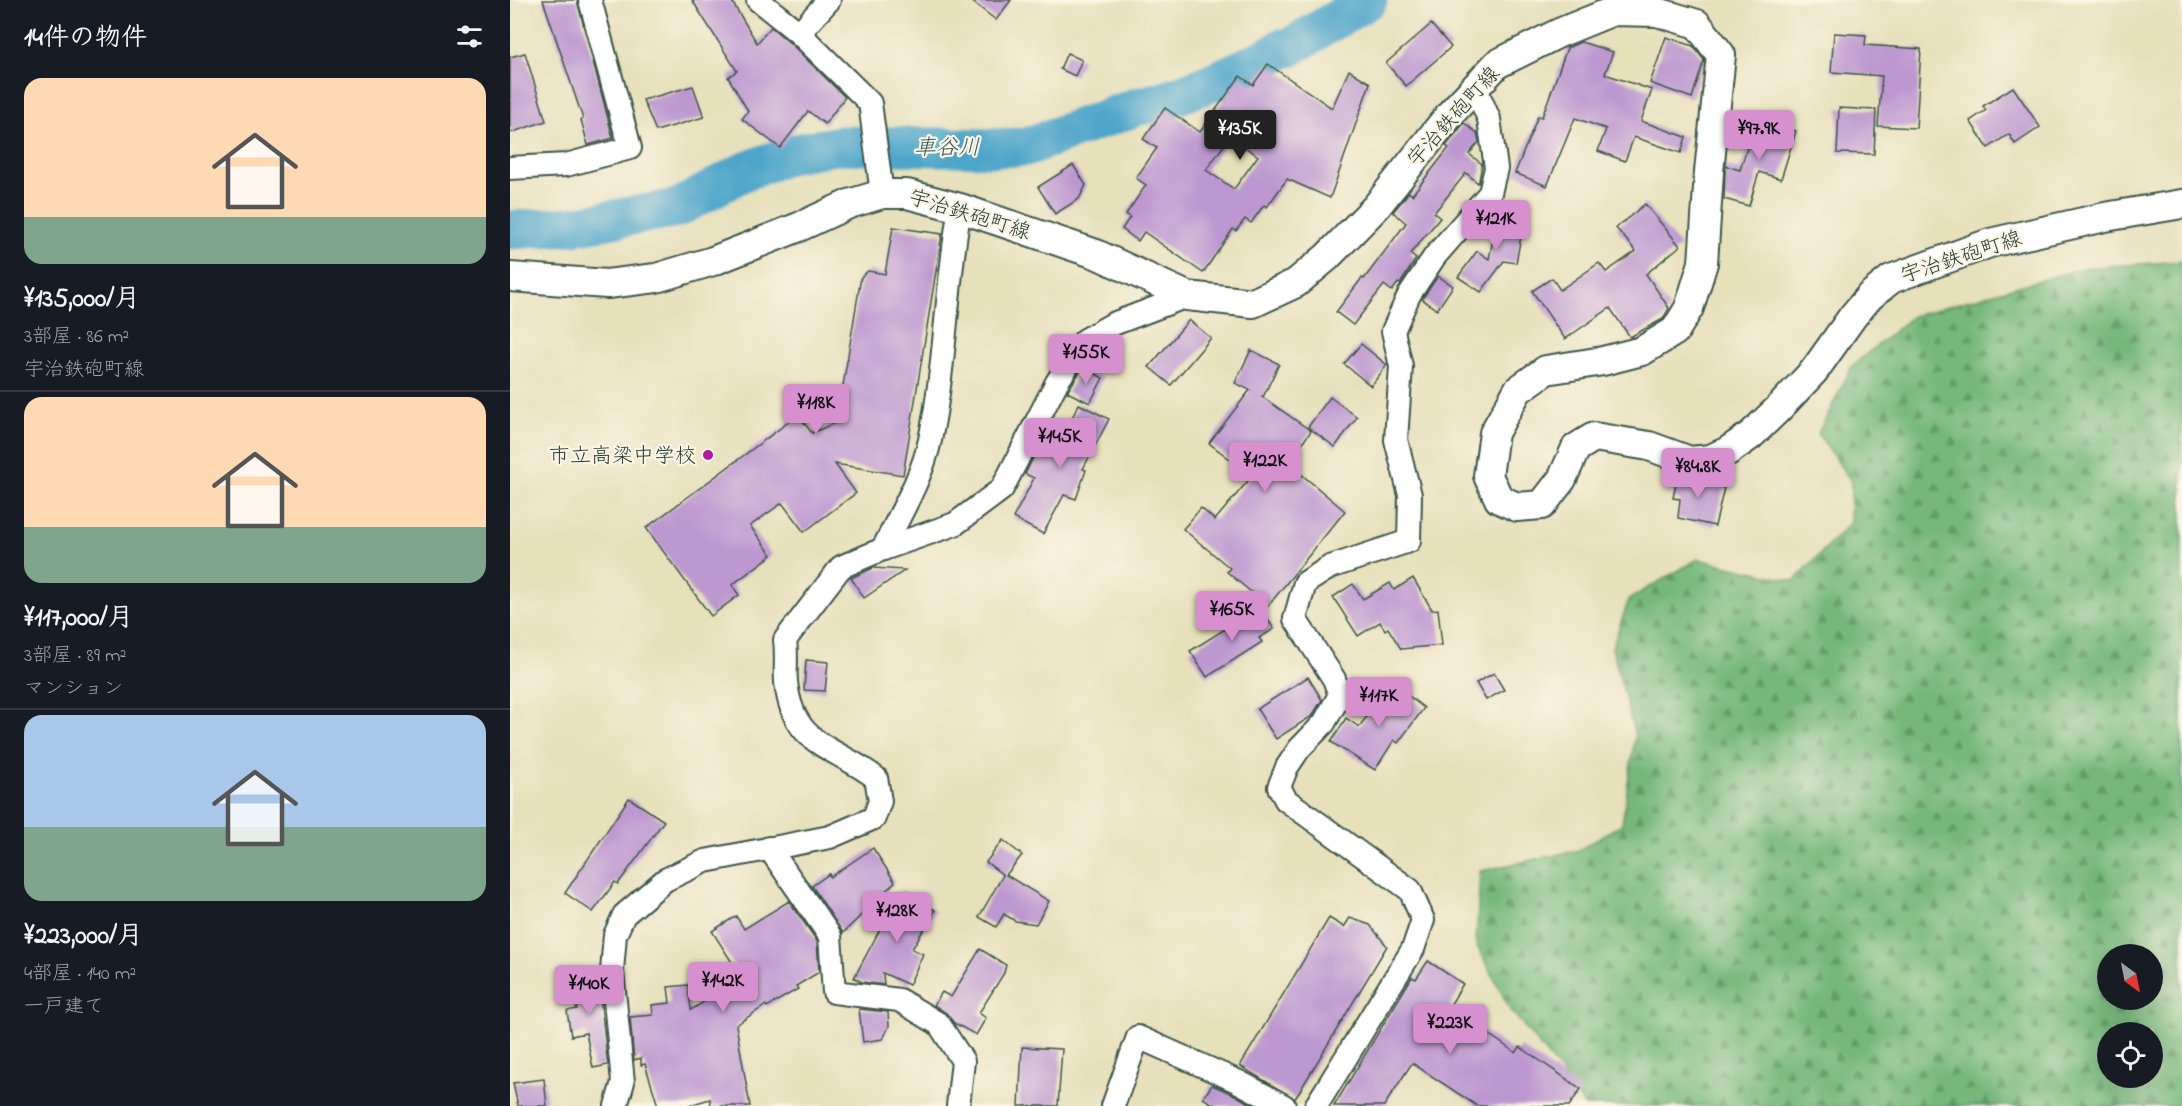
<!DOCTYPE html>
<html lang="ja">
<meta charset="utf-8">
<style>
:root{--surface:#171b24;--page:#20242c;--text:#f1f3f6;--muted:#9ea1a6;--line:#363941;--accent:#d690ce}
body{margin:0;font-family:"Indie Flower","Klee One",sans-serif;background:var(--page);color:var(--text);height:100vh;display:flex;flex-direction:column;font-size:22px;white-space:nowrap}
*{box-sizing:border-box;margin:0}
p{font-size:20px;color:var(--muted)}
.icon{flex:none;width:33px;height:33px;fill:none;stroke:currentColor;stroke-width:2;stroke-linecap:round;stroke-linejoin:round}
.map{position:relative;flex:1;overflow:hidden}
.details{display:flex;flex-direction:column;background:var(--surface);width:510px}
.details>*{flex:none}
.needle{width:39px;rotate:148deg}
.tools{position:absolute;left:1587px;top:944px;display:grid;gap:12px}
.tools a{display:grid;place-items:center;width:66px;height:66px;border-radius:50%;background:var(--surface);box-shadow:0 6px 24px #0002;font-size:30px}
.price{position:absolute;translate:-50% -51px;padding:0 14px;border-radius:6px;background:var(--accent);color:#111;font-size:20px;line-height:39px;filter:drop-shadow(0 2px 3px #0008)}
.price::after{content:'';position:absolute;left:50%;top:36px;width:18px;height:14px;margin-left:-9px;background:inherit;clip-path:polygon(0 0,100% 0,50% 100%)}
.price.on{background:#222;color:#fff}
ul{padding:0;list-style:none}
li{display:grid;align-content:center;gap:12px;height:318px;padding:0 24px}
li+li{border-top:2px solid var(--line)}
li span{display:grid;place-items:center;height:186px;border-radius:18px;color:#555}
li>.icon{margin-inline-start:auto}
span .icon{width:108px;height:108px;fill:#fffc;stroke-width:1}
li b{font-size:26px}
h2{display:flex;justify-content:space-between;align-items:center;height:72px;padding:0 24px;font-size:26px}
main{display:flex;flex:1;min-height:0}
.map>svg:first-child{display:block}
.forest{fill:url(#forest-firs);stroke:#4a7a58;stroke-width:1.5;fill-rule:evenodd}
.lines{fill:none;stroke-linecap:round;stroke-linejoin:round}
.river{stroke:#4da5ca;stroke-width:39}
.building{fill:#bd98d0;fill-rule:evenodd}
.minor-casing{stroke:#3d5548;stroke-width:26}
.major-casing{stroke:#3d5548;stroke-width:32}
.minor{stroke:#fff;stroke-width:22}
.major{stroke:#fff;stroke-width:28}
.poi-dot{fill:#b5179e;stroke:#fcf5e5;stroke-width:2}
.labels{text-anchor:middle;stroke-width:4.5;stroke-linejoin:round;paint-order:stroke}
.street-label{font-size:21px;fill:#1f3d34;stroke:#fcf5e5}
.poi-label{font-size:21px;fill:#1f3d34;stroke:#fcf5e5;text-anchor:end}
.water-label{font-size:22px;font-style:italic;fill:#2d5c61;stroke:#fcf5e5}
</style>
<main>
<section class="details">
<h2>14件の物件<svg class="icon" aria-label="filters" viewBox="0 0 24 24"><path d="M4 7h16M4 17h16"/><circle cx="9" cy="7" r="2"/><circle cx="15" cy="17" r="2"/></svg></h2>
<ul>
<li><span style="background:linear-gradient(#ffd9b3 75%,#7fa58c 0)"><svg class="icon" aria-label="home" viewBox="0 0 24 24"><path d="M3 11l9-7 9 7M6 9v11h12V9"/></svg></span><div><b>¥135,000/月</b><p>3部屋 · 86 m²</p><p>宇治鉄砲町線</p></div></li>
<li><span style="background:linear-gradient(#ffd9b3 70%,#7fa58c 0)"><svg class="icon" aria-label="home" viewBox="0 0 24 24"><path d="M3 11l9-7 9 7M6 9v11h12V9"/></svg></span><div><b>¥117,000/月</b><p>3部屋 · 89 m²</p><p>マンション</p></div></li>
<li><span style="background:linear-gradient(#a9c7e8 60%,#7fa58c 0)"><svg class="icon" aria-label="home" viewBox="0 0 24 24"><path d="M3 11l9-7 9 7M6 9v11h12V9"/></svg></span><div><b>¥223,000/月</b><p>4部屋 · 140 m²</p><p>一戸建て</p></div></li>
</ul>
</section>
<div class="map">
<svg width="1672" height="1106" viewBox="0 0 1672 1106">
<defs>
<pattern id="forest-firs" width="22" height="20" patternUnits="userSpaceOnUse" patternTransform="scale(1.5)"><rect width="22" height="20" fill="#76b87b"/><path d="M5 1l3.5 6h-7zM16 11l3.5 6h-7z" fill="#609766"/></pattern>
</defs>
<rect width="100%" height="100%" fill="#fcf5e5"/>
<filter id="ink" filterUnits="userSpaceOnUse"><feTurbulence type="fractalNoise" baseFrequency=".0167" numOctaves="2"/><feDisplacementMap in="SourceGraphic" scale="12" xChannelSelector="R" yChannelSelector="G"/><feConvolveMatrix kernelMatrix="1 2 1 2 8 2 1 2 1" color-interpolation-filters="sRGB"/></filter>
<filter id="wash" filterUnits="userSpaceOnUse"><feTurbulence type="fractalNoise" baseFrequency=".008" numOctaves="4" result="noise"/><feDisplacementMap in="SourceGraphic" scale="24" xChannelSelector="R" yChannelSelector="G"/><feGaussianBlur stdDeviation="1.35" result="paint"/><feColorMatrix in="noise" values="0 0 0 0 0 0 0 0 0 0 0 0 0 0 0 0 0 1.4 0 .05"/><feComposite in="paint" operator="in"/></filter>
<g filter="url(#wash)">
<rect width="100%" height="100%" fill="#e6e0bb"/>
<path class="forest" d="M1672,261V1106H1075L1052,1073L1000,1009L966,944L970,871L1069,850L1112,824L1125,736L1102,648L1119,599L1188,559L1284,581L1340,523L1341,481L1308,434L1342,366L1403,316L1573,268ZM1598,954H1642V999H1598ZM1598,1032H1642V1077H1598Z"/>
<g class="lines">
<path class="river" d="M0,230L63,226L168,208L233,172L284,153L331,145L483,148L516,147L626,107C676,97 724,72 770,51L771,48H779L858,0"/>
</g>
<g id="blocks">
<g class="building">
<polygon points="33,0 67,0 103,138 78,145 71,120 73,119"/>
<polygon points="182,0 221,0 247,43 261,27 280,43 335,97 315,124 298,111 270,148 232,119 238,111 218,77 227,71"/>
<polygon points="460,0 501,0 486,20"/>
<polygon points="921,24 941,47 896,86 876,63"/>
<polygon points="1324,33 1356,35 1355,45 1411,49 1406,128 1368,126 1372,76 1321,72"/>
<polygon points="1156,37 1183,46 1194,60 1182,98 1140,83"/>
<polygon points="1071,42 1103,52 1095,74 1142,90 1131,121 1176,137 1171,153 1124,137 1115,161 1088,151 1096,129 1065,118 1037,186 1005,173 1028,116 1032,117 1057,48"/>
<polygon points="15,53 36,121 0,133 0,57"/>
<polygon points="557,53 572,60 565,76 550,69"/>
<path d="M758,64L822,108L839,70L860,83L820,198L777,179L757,207L754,205L741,223L735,219L726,231L723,229L693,273L634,232L628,241L612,229L620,217L616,214L636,185L626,178L647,148L633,139L655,108L690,132L730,76L743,85ZM720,137L748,156L724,189L696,170Z"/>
<polygon points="183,86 194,117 146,131 133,100"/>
<polygon points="1503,87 1530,127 1505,144 1499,134 1478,148 1460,121 1476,110 1473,106"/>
<polygon points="1329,108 1366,110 1364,154 1327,153"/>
<polygon points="1247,118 1286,131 1271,179 1249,172 1239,206 1214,199 1215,173 1216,166 1230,170"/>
<polygon points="954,123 967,133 969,142 959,154 972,164 969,181 968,183 956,173 924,213 930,218 900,254 906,259 890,284 888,283 882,291 874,285 843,325 826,312 852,278 854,279 896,223 883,212 899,192 902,195 939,148 936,146"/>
<polygon points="563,165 576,185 569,199 545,214 528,187"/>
<polygon points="1135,204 1170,246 1136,274 1159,308 1153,319 1120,337 1100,308 1055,339 1022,291 1042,278 1050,290 1089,263 1096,272 1126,251 1106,228"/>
<polygon points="989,210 1015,215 1006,263 994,261 971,292 948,277 967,251 979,259"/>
<polygon points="383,227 432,234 393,475 325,464 346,493 294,532 272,503 240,526 262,555 222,585 229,595 201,616 136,528 288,415 302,433 327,422 351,277 358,271 375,274"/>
<polygon points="928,276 943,286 927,310 912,299"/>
<polygon points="679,320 701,338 661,385 639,367"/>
<polygon points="851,344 877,365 861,386 834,364"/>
<polygon points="741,350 769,364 753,397 751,396 801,431 778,463 835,511 758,606 717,572 720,568 673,529 691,508 705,520 742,476 699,443 740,390 725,383"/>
<polygon points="573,367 593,378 580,403 557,392"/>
<polygon points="820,397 847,417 825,447 798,427"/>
<polygon points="569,404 599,419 573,469 576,470 566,499 554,495 533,534 503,518 524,478 515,474 530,444 545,451"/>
<polygon points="1168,474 1182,477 1203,475 1201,485 1214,488 1205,526 1168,518 1170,499 1163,498"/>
<polygon points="363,568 395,570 354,598 341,578"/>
<polygon points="903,578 922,610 928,609 932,645 891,649 878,628 875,630 870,622 848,636 823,597 843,584 853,599 880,583 884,590"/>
<polygon points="750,607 764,629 749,638 752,642 697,677 680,651"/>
<polygon points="296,660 318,662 315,691 294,690"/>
<polygon points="984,673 994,690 976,700 966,683"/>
<polygon points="798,677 812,700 802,716 766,739 747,709"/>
<polygon points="882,683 914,708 888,743 884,740 865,770 821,742 836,718 849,727"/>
<polygon points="119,798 154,821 108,884 105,882 83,912 55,893"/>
<polygon points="493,840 512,855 496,875 539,901 526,924 505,921 494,914 486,927 469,917 493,875 476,862"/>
<polygon points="363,848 385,882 333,933 302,886 319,874 320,877"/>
<polygon points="391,890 425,910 402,949 413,954 399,985 373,973 374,985 352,982 344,978"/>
<polygon points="279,901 307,941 309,972 286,986 288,989 257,1007 256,1005 226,1025 240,1106 201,1106 200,1099 176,1106 148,1106 135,1064 131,1065 131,1058 124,1060 120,1017 143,1015 142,1005 160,1003 158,987 178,985 181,1010 232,978 202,931 226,916 234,929"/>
<polygon points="819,918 834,927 840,918 860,925 877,946 785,1099 730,1066"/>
<polygon points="470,949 496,965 494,973 469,1013 476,1018 466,1035 444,1023 436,1013 424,1005 432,992 441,997"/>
<polygon points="918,961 953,984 939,1007 1006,1053 1010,1047 1071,1089 1059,1106 967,1106 902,1063 874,1106 824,1106 902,977 906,979"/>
<polygon points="87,970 98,1065 83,1068 76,1033 61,1036 57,1011 67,1009 63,972"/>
<polygon points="349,1009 378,1012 379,1026 373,1039 353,1042"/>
<polygon points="512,1047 552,1049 548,1106 509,1106"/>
<polygon points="34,1079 37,1106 8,1106 3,1083"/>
<polygon points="702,1085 723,1094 745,1106 706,1106 693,1098"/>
</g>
</g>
</g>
<g filter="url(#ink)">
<use href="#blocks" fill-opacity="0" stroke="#3d5548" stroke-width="1.5"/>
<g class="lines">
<defs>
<g id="minor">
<polyline points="248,0 289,33 360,103 372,194"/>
<polyline points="289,33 319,0"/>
<polyline points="0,168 56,165 120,148 80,0"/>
<path d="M373,549C390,514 412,478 420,440C436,364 436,285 450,208"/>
<polyline points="259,848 320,936 324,992 389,1000 429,1024 453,1061 448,1106"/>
<path d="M106,1106L113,1082L102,971L105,935L114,915L155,880L195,861L320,837L364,818L370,801L366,778C323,745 283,747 276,682C275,668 277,654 275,640L331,567L373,549L445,524L492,489L547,382L575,340L603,324L677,296"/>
<polyline points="603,1106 628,1037 729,1082 774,1106"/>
<polyline points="806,1106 903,949 913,920 900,890 776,800 769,787 777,767 789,749 814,723 830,695 824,679 785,619 795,583 820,567 899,541 900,495 886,440 891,366 883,331 899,295 925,256 980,193 986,168 979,119 965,87"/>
</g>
<polyline id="major" points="0,277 97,284 146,278 203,261 289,227 339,204 372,194 397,194 450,208 586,254 677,296 743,303 786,283 817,257 866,207 941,113 987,64 1049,33 1103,11 1147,12 1187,24 1211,55 1199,172 1193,263 1179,308 1165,331 1132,351 1093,361 1036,370 1008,390 984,433 978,476 989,499 1007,507 1032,505 1052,479 1066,448 1084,437 1139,446 1180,461 1200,459 1218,451 1241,435 1269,408 1304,371 1343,316 1360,296 1381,279 1480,243 1595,217 1672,204"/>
</defs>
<use href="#minor" class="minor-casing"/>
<use href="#major" class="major-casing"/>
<use href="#minor" class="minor"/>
<use href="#major" class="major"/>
</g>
</g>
<circle class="poi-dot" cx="198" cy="455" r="6"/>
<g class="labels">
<g class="street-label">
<text transform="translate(943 116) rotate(-48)" y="7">宇治鉄砲町線</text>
<text transform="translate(460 214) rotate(17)" y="7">宇治鉄砲町線</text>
<text transform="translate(1451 256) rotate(-18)" y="7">宇治鉄砲町線</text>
</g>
<g class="poi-label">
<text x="186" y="462">市立高梁中学校</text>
</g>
<g class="water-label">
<text x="437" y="154">車谷川</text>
</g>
</g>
</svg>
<div class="tools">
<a><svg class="needle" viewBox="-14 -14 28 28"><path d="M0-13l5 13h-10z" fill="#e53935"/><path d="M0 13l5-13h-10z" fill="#9ea1a6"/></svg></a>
<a><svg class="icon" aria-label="locate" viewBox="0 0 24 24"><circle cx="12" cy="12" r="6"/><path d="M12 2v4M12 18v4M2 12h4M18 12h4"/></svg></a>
</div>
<b class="price on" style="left:730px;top:161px">¥135K</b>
<b class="price" style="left:1249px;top:161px">¥97.9K</b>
<b class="price" style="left:986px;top:251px">¥121K</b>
<b class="price" style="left:576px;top:385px">¥155K</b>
<b class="price" style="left:306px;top:435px">¥118K</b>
<b class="price" style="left:550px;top:469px">¥145K</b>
<b class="price" style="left:755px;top:493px">¥122K</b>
<b class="price" style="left:1188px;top:499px">¥84.8K</b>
<b class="price" style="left:722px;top:642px">¥165K</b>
<b class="price" style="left:869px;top:728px">¥117K</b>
<b class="price" style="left:387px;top:943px">¥128K</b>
<b class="price" style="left:213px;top:1013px">¥142K</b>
<b class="price" style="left:79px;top:1016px">¥140K</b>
<b class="price" style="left:940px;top:1055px">¥223K</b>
</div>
</main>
